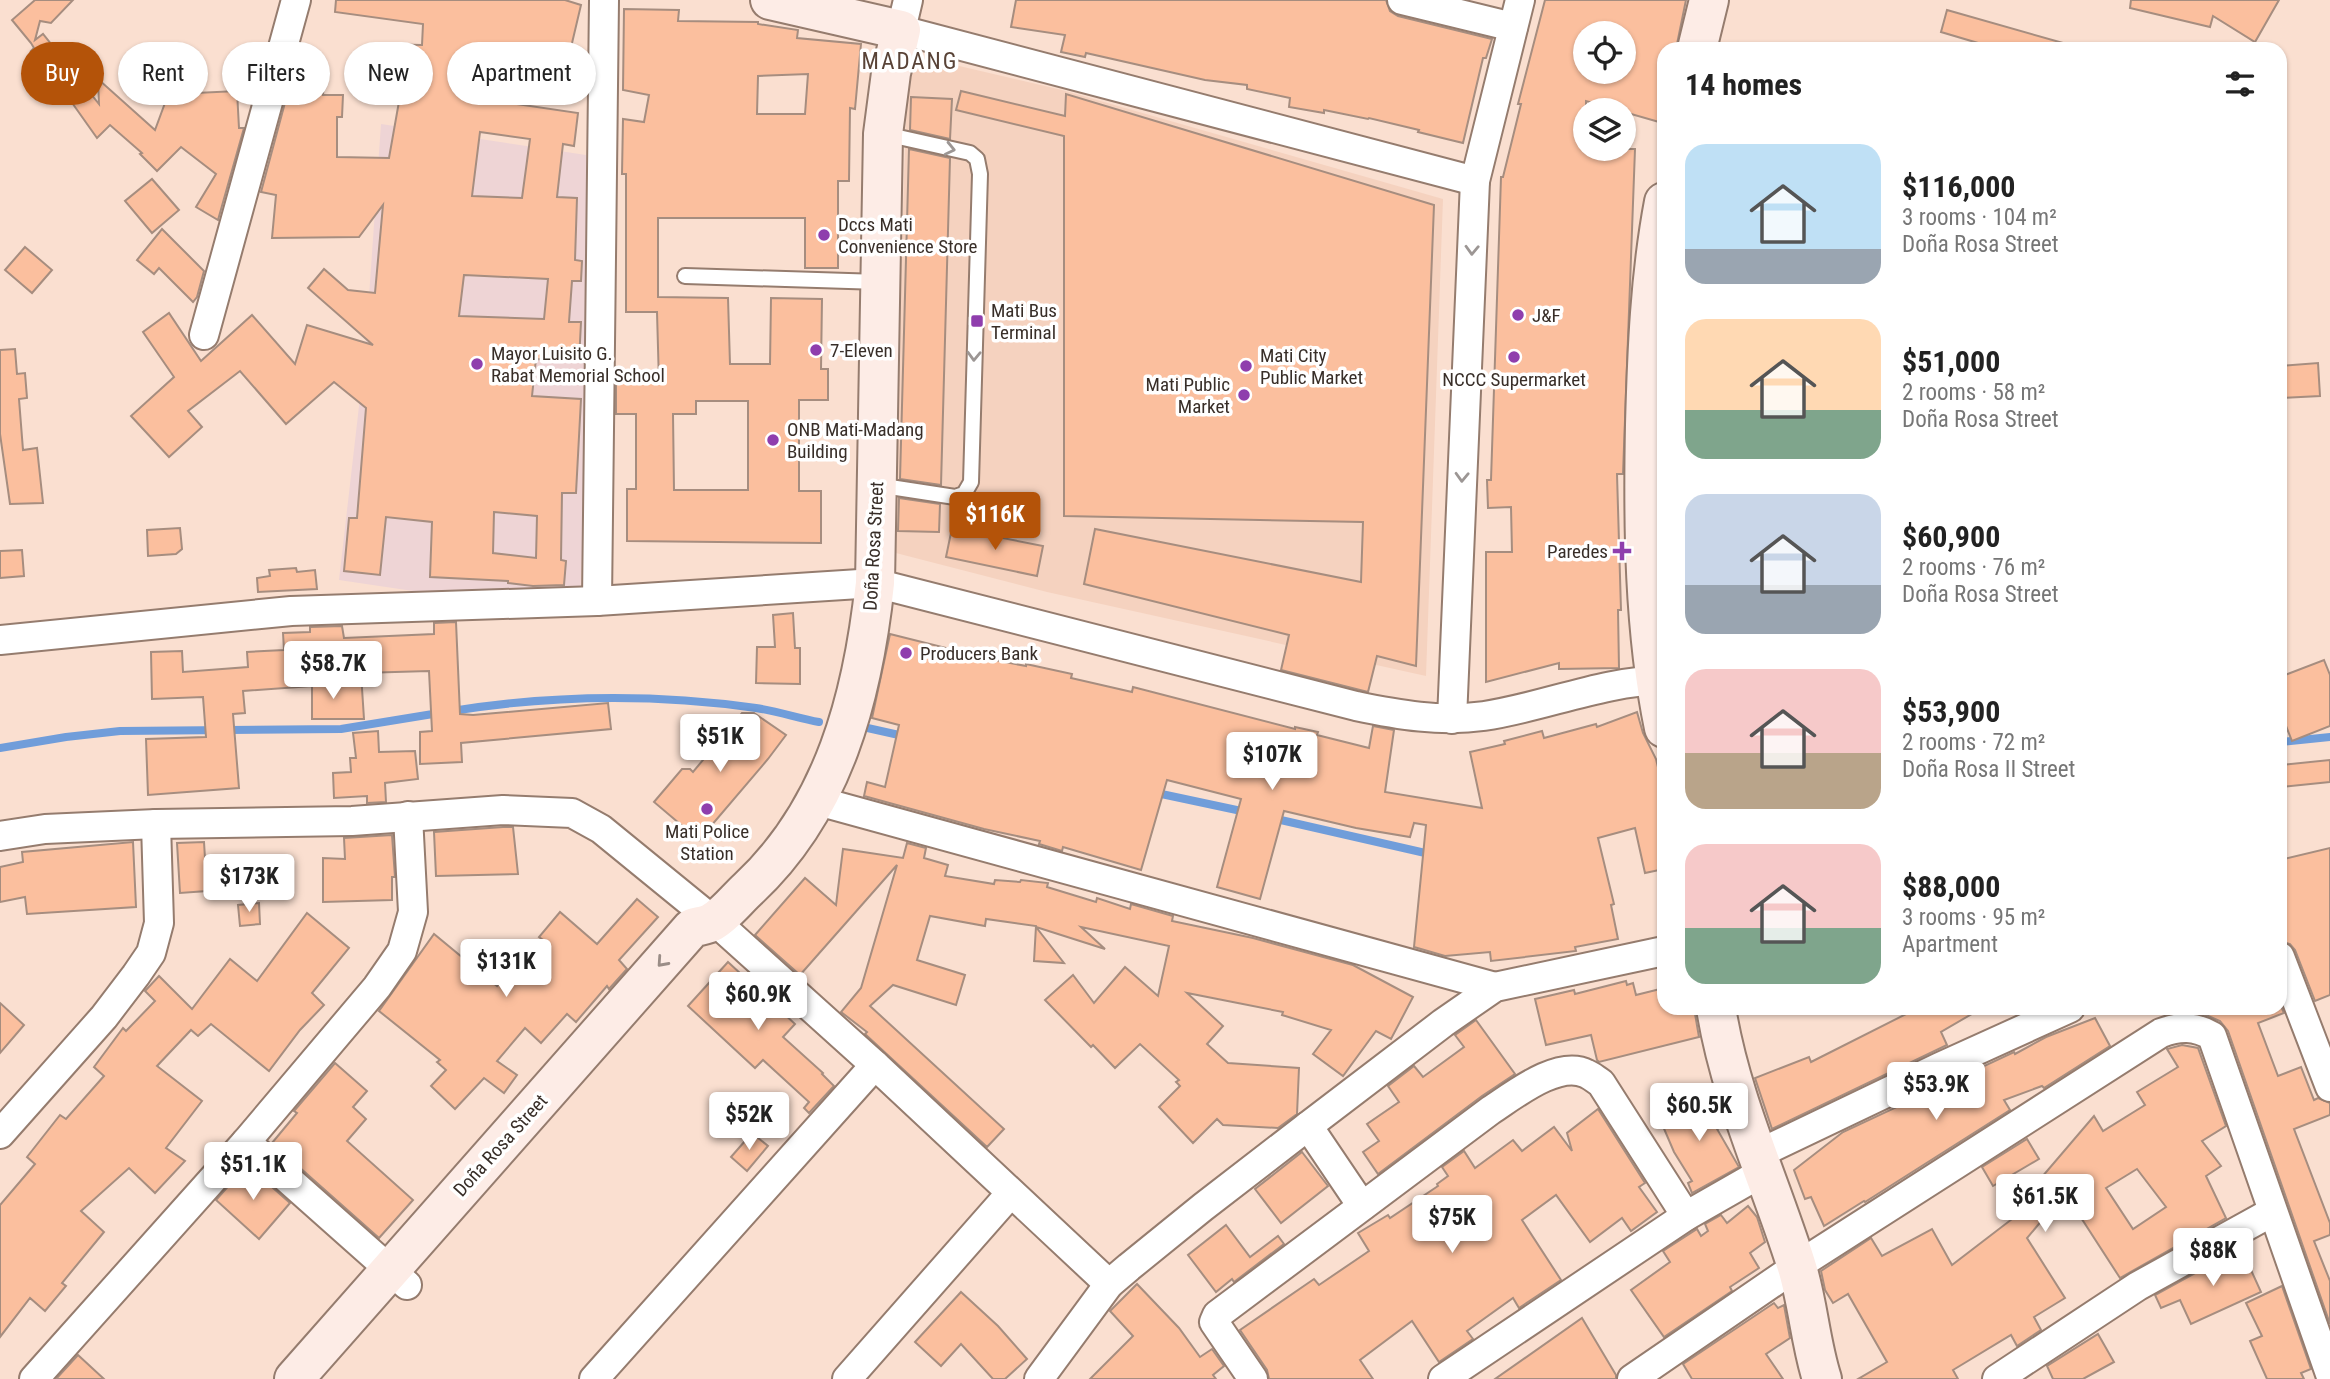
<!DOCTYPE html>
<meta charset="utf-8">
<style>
:root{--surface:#fff;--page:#f6f6f6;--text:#222;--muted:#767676;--accent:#b45309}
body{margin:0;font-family:"Roboto Condensed",sans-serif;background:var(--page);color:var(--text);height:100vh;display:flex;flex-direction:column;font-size:26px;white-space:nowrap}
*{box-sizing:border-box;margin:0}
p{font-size:23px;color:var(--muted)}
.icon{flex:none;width:38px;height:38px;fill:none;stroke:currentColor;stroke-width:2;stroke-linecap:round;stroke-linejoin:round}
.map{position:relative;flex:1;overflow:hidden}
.drawer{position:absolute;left:1657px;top:42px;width:630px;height:973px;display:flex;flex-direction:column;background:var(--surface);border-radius:21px;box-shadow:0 2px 5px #0004}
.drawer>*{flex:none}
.hud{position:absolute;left:21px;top:42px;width:665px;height:63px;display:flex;gap:14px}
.fabs{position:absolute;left:1573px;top:21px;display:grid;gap:14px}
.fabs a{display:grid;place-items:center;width:63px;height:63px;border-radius:50%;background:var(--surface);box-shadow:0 2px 5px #0004;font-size:35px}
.price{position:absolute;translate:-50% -60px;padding:0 16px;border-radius:7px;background:#fff;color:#222;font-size:23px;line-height:46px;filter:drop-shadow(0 2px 4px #0008)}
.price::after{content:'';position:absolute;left:50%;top:42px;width:21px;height:16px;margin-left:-10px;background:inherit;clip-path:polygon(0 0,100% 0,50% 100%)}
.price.selected{background:var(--accent);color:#fff}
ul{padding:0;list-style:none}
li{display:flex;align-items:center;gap:21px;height:175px;padding:0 28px}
li span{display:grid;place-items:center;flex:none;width:196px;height:140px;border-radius:21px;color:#555}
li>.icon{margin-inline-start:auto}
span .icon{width:84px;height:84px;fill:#fffc;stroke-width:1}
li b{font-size:30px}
h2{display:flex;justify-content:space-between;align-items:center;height:84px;padding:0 28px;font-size:30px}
.tag{padding:0 24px;border-radius:32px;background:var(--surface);box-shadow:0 2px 5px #0004;font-size:24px;line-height:63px}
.tag.selected{background:var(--accent);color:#fff}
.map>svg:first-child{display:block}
.built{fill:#f5d2bf}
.education{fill:#eed4d5}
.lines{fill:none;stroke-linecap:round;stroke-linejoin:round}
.stream{stroke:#709dda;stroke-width:8}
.building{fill:#fbbf9e;stroke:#a68d7f;stroke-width:2;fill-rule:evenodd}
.lane-casing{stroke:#957c6e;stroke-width:18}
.street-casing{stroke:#957c6e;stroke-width:32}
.secondary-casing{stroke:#957c6e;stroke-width:42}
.lane{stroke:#fff;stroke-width:14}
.street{stroke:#fff;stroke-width:28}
.secondary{stroke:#fdece6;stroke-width:38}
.oneway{stroke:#9c9694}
.oneway2{stroke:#9a8d87}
.poi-dot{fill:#8f3ead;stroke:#fff;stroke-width:2.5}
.labels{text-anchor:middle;stroke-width:7;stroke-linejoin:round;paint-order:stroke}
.poi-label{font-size:19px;fill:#382e28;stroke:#fff;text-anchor:start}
.street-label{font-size:19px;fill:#382e28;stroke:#fff}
.quarter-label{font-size:23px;letter-spacing:2px;fill:#594337;stroke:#fff}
</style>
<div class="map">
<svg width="2330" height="1379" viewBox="0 0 2330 1379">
<rect width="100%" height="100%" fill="#fadfd0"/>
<polygon class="built" points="908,54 1062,90 1443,199 1426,676 1047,592 892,552"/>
<polygon class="education" points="381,124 586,155 591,374 580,597 487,602 339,580 365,354"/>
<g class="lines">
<g class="stream">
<path d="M452,711C552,695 656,694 756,708C777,711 798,718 819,722"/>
<polyline points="863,727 908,737"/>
<polyline points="2280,742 2330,737"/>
<polyline points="0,748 66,737 120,731 341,729 439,713"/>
<polyline points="1152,792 1246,812"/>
<polyline points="1272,818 1434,855"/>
</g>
</g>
<g class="building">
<polygon points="35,0 73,0 51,23 40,21 35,40 43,34 99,104 98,79 155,130 172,84 196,93 237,91 239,128 244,128 218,220 196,207 216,174 181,147 157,171 140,154 142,153 110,125 97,138 46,66 44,68 31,51 34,48 31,43 12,20"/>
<path d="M336,0H565L581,5L564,77L488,60L482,99L578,113L574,146L563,144L557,197L577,198L575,260L582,261L581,281H572L569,322H581L579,361L536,359L532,396L581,399L576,493H562L561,560L566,561L564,585L533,586L508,583V581L430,577L432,522L386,517L380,575L344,571L349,518H357L366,408L334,382L286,424L240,371L188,411L202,427L169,457L131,416L174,377L143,332L169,313L201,361L252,315L295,364L307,325L373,345L308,288L324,269L348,290L375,293L383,205L359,237L272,238L276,195L261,192L290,84L305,85V80L324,81L323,95H343L342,117H337V157L389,158L400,96L368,89L378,44L422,45L423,24L335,12ZM480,132L530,139L522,198L472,196ZM464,275L548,279L544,319L459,316ZM494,512L537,516L536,558L493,553Z"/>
<polygon points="1016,0 1386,0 1390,11 1398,16 1492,39 1486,58 1483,58 1463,143 1418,132 1419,130 1369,118 1368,119 1324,110 1324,113 1289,107 1290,98 1247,89 1247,85 1205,80 1086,53 1085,57 1061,52 1065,35 1011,27"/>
<path d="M1545,0H1686L1676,49H1664V103L1659,122L1586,101V149H1635L1623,474H1617L1621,610H1618L1619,668L1559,669V663L1486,682V552H1512L1511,507L1488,508L1487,480H1491L1501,177H1503L1521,104H1518ZM1586,33H1624V72H1586Z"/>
<polygon points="2131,0 2279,0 2255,42 2213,16 2210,27 2130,8"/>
<path d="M624,9L679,10L678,21L758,22V24L798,30L797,38L861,44L855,109L850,108L849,181H838V268H805V218H658V297L728,298L730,364H770L771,298L822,299L821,369H828V400H799V491H821V543L627,541V489H636V414H616V382L659,383L657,312H626V174H622L623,119L644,122L649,95L623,90ZM808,74L805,114H757L758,76ZM696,401H748V490H674L673,414H696Z"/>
<polygon points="1947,10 2063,43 2062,49 1976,49 1978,43 1941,32"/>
<polygon points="961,91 1065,116 1066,94 1434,205 1416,666 1377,656 1368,692 1360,690 1281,670 1289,635 1084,584 1095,529 1361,582 1363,522 1064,516 1064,136 956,110"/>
<polygon points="911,97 952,99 950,139 910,130"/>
<polygon points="909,149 950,158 941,485 900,479"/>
<polygon points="152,179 179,210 152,233 125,201"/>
<polygon points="162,229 204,271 197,297 193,302 159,268 154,274 137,260"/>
<polygon points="25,247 52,270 32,293 5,270"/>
<polygon points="15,349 17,374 25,373 27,398 19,399 23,450 37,448 43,503 10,504 0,434 0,350"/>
<polygon points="2318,363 2320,396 2280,398 2280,366"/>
<polygon points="899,498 940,504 939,532 898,531"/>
<polygon points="180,528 182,549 176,554 148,556 147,530"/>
<polygon points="952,528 1043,546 1037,576 946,557"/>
<polygon points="22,550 24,576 0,578 0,551"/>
<polygon points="296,568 297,572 315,570 317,589 258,592 257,578 270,576 269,570"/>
<polygon points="793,613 795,648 800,648 800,684 756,683 757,647 775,647 773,615"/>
<polygon points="456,622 460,714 473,715 608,703 611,729 461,743 462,762 420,764 420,732 432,731 429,671 361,673 364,719 312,719 312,686 243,691 245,713 233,714 239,788 148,795 146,739 206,737 203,697 152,699 151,652 182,651 183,672 248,667 247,652 284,650 283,633 310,632 310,627 342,626 344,638 434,634 434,623"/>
<polygon points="890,634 962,652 962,654 1026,666 1026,664 1072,674 1071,678 1132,692 1133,687 1295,729 1295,727 1318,732 1317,735 1369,748 1373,726 1394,730 1385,792 1482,808 1470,752 1505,744 1504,741 1542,731 1544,738 1596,724 1597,727 1637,712 1643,733 1656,759 1664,792 1664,869 1645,873 1635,828 1598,838 1614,904 1611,905 1618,939 1575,947 1576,951 1491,961 1490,952 1445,956 1414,947 1426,825 1414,823 1410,837 1356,828 1284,811 1260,899 1217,887 1241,799 1167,780 1141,870 1063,847 1062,851 1039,844 1040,841 984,829 864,796 867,782 885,787 899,725 872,718"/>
<polygon points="2324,660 2330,675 2330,726 2292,741 2280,711 2280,677"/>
<polygon points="742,713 754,713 786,735 768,759 699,840 654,802 682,769 690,769 693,772"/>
<polygon points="378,731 379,752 415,751 418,779 385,783 386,802 367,803 367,796 334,798 333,773 351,772 350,758 356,758 353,733"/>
<polygon points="2330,760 2330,782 2280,787 2280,765"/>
<polygon points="503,827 513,827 518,874 436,876 434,832"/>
<polygon points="392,835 395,877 392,877 392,900 323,902 323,858 345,859 344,838"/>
<polygon points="133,842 136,907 27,914 25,897 0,902 0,867 23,862 22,852"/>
<polygon points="204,842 207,891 180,893 177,843"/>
<polygon points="907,843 926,848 924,858 948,865 945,876 994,884 995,880 1020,882 1021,880 1048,883 1047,887 1096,902 1097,898 1130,909 1131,904 1173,916 1172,921 1253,938 1353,965 1413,997 1391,1039 1376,1031 1343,1076 1313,1054 1331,1030 1282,1015 1283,1012 1187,993 1223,1026 1207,1044 1228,1063 1299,1068 1297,1114 1278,1128 1223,1125 1217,1119 1193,1143 1159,1107 1180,1086 1176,1082 1179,1080 1140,1044 1115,1068 1093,1045 1091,1047 1045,1000 1073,975 1094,1003 1125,967 1158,996 1169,946 1081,927 1105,949 1036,927 1064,963 1034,961 1036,926 986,919 985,926 930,916 917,960 965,975 956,1005 893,985 870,1006 1004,1129 987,1147 865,1034 867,1032 841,1012 861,988 897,865 800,975 755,935 805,878 836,905 843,849 903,858"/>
<polygon points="2330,848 2330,995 2315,1001 2295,950 2290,944 2280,941 2280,860"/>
<polygon points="637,899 658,917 619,960 627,969 609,989 607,986 576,1022 567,1014 541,1043 525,1028 497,1061 517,1075 504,1093 484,1078 455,1109 431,1086 446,1070 437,1062 440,1060 379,1011 434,934 497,986 508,971 513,975 543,940 539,937 560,912 597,944"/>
<polygon points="259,903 260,924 240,926 238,905"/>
<polygon points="307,913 349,948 312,993 324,1005 300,1030 269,1071 211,1024 198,1036 191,1030 157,1066 202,1101 166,1148 185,1161 155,1193 129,1168 81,1211 104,1232 62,1283 66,1286 45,1311 30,1298 0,1337 0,1205 35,1164 27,1157 60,1115 66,1119 104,1076 94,1067 123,1028 126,1031 155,1001 145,991 159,976 192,1009 230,959 257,981"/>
<polygon points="728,962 795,1024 783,1037 823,1073 822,1074 834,1086 809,1113 804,1108 809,1102 763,1060 755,1068 688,1006"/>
<polygon points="1626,981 1627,985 1633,983 1636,995 1664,988 1664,1008 1694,1008 1699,1037 1599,1062 1597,1060 1591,1035 1546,1045 1535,999 1574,990 1575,994"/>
<polygon points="0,1003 24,1025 0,1053"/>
<polygon points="2280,1004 2284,1013 2258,1023 2278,1076 2301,1067 2314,1100 2318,1098 2330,1103 2330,1115 2294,1129 2330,1223 2330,1235 2314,1241 2330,1281 2330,1324 2228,1031 2220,1021 2206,1015 2189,1012 2170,1013 2167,1008 2280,1008"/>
<polygon points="1918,1008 1982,1008 1941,1032 1947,1045 1772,1129 1755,1078 1809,1057 1811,1062"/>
<polygon points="2095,1018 2110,1046 2044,1088 2042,1086 2004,1100 2010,1110 1865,1202 1864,1201 1824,1226 1811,1197 1805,1199 1794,1170 1843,1132 2014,1052 2015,1054 2046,1037"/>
<polygon points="1476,1020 1515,1074 1482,1096 1378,1174 1363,1152 1379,1141 1367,1124 1399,1102 1388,1086 1414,1066 1423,1077 1464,1047 1455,1035"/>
<path d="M2182,1045L2198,1048L2226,1126L2202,1141L2221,1166L2206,1176L2226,1218L2120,1278L2065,1193L2027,1238L2065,1298L2034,1317L2041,1330L2017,1346L2011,1335L1953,1370L1958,1379H1858L1887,1362L1848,1294L1833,1303L1825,1290L1821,1271L1871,1238L1882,1256L1932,1229L1952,1265L2016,1216L2012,1212L2094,1116L2103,1131L2145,1105L2137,1092L2178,1067L2167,1049ZM2137,1169L2166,1207L2133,1229L2106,1188Z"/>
<polygon points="335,1063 367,1091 353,1107 366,1119 347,1141 413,1200 379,1238 272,1143 297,1113 294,1111"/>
<polygon points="1707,1096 1721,1127 1717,1129 1739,1167 1692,1193 1688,1183 1692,1181 1674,1152 1659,1117"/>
<polygon points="1598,1109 1645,1183 1639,1187 1657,1212 1631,1231 1622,1218 1590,1242 1556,1195 1522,1220 1561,1280 1519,1308 1513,1298 1467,1331 1473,1339 1439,1362 1412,1321 1360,1360 1373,1379 1269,1379 1267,1370 1240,1330 1314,1279 1319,1285 1369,1251 1358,1233 1388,1215 1390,1218 1438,1186 1437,1184 1448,1176 1442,1167 1464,1151 1475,1168 1513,1140 1522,1151 1554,1127 1572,1151 1567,1133"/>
<polygon points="752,1133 768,1146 747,1171 731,1157"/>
<polygon points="2027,1139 2039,1159 1993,1186 1982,1167"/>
<polygon points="1302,1152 1328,1186 1281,1223 1255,1189"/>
<polygon points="247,1165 290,1203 259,1239 216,1200"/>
<polygon points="1748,1206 1757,1217 1765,1242 1750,1253 1759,1268 1730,1287 1732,1291 1664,1337 1631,1290 1670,1262 1663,1251 1697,1229 1701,1236 1708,1231 1705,1224 1721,1215 1727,1223"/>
<polygon points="1226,1225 1250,1257 1278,1236 1284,1244 1234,1282 1232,1279 1216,1292 1188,1255"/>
<polygon points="2241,1248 2261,1292 2191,1324 2180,1300 2161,1308 2155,1295"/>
<polygon points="1137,1284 1179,1328 1200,1357 1212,1349 1224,1366 1213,1375 1216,1379 1090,1379 1133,1336 1110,1311"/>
<polygon points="2282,1286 2311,1369 2301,1373 2304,1379 2267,1379 2250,1341 2262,1336 2246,1303"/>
<polygon points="961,1292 998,1326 1027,1359 1005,1379 993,1379 961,1344 941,1366 915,1342"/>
<polygon points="1774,1303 1778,1308 1784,1305 1790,1338 1766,1354 1783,1379 1692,1379 1683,1364"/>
<polygon points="1582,1318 1616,1375 1616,1379 1495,1379"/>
<polygon points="2098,1334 2114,1362 2083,1379 2053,1379 2047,1366"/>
<polygon points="78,1355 104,1379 56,1379"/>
</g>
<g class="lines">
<defs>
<g id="lane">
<polyline points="685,276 880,282"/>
<polyline points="877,485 955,497 964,494 971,482 980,174 977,159 970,153 885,134"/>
</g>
<g id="street">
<polyline points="908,0 901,30 1475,181"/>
<polyline points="1402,0 1513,27"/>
<polyline points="204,335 296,0"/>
<polyline points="597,601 604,0"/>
<path d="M0,640L291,611L597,601L875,583L1356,706C1399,715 1440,722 1484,716C1544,707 1603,681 1664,680"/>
<polyline points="1452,719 1475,181 1520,0"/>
<polyline points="818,801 1495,987"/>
<polyline points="0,836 45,829 156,824 352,821 503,810 572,813 601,829 726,931 875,1065 1109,1284"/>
<polyline points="2280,957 2330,1087"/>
<polyline points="1308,1126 1362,1206"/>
<polyline points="0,1134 104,1017 136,975 151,953 159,923 156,824"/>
<polyline points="246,1142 407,1285"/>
<polyline points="1758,1154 1940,1067 2070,1008"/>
<polyline points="34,1379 246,1142 377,987 402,951 413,912 408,816"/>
<polyline points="594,1379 875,1065"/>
<polyline points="847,1379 1010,1194"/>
<polyline points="1039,1379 1109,1284 1129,1267 1203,1207 1308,1126 1443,1023 1495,987 1664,951"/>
<path d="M1253,1379L1214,1322L1217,1315L1491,1110C1514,1095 1559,1059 1587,1074C1592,1076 1596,1080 1601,1083L1686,1216"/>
<polyline points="1443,1379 1686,1216 1763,1172"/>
<path d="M1632,1379L1797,1266L2161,1033C2180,1026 2195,1026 2212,1036L2330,1374"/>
<polyline points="1997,1379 2138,1286 2272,1212"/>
</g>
<g id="secondary">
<polyline points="1697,49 1709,0"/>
<path d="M1664,202C1650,276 1647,350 1645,425C1643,525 1644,630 1664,728"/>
<path d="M1716,1008C1730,1096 1769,1179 1796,1264C1808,1301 1810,1342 1822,1379"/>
<path d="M294,1379L692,928C698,926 707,925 712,922C725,915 737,899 748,889C834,809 863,696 875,583L883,134L891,73L901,30L770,0"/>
</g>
</defs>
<use href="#lane" class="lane-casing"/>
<use href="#street" class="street-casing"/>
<use href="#secondary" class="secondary-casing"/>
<use href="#lane" class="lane"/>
<use href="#street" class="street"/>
<use href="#secondary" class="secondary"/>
</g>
<defs><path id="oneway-chevron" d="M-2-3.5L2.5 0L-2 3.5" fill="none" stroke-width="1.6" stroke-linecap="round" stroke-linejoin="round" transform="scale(1.75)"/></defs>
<g class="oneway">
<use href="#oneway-chevron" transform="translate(950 149) rotate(13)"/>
<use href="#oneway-chevron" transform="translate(1472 250) rotate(92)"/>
<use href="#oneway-chevron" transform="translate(974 356) rotate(92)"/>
<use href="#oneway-chevron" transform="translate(1462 477) rotate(92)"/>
</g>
<use class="oneway2" href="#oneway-chevron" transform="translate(662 962) rotate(132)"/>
<g class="poi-dot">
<circle cx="824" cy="235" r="7"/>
<circle cx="1518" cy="315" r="7"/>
<rect x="970" y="314" width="14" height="14" rx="3.5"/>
<circle cx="816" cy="350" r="7"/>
<circle cx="1514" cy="357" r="7"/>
<circle cx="477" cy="364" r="7"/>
<circle cx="1246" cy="366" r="7"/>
<circle cx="1244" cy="395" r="7"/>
<circle cx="773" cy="440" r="7"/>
<path d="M1618.5 540.5h7v7h7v7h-7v7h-7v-7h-7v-7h7z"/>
<circle cx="906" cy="653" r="7"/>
<circle cx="707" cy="809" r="7"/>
</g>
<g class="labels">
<g class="poi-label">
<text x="838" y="231">Dccs Mati<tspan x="838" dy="22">Convenience Store</tspan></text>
<text x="991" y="317">Mati Bus<tspan x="991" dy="22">Terminal</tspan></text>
<text x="1532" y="322">J&amp;F</text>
<text x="830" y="357">7-Eleven</text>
<text x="491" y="360">Mayor Luisito G.<tspan x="491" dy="22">Rabat Memorial School</tspan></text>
<text x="1260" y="362">Mati City<tspan x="1260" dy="22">Public Market</tspan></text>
<text x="1514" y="386" text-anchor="middle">NCCC Supermarket</text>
<text x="1230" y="391" text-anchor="end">Mati Public<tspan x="1230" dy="22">Market</tspan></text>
<text x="787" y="436">ONB Mati-Madang<tspan x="787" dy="22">Building</tspan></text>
<text x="1608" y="558" text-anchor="end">Paredes</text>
<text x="920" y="660">Producers Bank</text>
<text x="707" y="838" text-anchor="middle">Mati Police<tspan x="707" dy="22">Station</tspan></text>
</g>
<g class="street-label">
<text transform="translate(873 546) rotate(-87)" y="7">Doña Rosa Street</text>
<text transform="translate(500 1145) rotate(-48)" y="7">Doña Rosa Street</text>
</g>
<g class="quarter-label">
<text x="910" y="69">MADANG</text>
</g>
</g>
</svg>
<div class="fabs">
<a><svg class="icon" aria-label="locate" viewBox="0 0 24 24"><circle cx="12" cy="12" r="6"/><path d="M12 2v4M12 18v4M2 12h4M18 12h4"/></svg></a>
<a><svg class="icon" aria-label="layers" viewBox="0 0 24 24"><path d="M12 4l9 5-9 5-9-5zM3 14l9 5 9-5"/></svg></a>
</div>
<b class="price selected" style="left:995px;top:552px">$116K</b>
<b class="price" style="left:333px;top:701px">$58.7K</b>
<b class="price" style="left:720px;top:774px">$51K</b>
<b class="price" style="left:1272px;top:792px">$107K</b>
<b class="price" style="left:249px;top:914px">$173K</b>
<b class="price" style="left:506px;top:999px">$131K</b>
<b class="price" style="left:758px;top:1032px">$60.9K</b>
<b class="price" style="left:1936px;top:1122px">$53.9K</b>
<b class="price" style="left:1699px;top:1143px">$60.5K</b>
<b class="price" style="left:749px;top:1152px">$52K</b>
<b class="price" style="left:253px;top:1202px">$51.1K</b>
<b class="price" style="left:2045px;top:1234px">$61.5K</b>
<b class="price" style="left:1452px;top:1255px">$75K</b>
<b class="price" style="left:2213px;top:1288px">$88K</b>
<div class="hud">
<a class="tag selected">Buy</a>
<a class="tag">Rent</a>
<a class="tag">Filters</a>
<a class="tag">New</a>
<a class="tag">Apartment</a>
</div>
<section class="drawer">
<h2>14 homes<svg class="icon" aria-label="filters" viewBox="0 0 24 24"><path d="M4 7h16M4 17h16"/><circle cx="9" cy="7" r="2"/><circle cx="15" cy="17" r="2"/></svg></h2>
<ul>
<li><span style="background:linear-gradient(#bfe0f5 75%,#9aa5b1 0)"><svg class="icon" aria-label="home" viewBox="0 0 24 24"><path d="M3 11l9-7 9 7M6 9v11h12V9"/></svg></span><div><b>$116,000</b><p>3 rooms · 104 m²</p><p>Doña Rosa Street</p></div></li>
<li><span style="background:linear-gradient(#ffd9b3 65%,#7fa58c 0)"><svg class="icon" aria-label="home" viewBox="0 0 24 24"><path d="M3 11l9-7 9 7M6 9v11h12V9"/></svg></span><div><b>$51,000</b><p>2 rooms · 58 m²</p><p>Doña Rosa Street</p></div></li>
<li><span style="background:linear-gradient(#c9d6e8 65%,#9aa5b1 0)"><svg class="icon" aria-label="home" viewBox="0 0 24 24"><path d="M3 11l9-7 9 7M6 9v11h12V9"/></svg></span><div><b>$60,900</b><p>2 rooms · 76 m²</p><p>Doña Rosa Street</p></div></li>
<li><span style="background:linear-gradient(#f6c9c9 60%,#b9a48a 0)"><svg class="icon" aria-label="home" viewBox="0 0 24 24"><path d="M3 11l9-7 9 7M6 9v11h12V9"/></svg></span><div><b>$53,900</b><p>2 rooms · 72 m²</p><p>Doña Rosa II Street</p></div></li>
<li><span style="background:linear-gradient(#f6c9c9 60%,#7fa58c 0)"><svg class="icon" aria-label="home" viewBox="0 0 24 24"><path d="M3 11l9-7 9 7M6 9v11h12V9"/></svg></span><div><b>$88,000</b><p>3 rooms · 95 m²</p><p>Apartment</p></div></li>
</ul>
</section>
</div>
